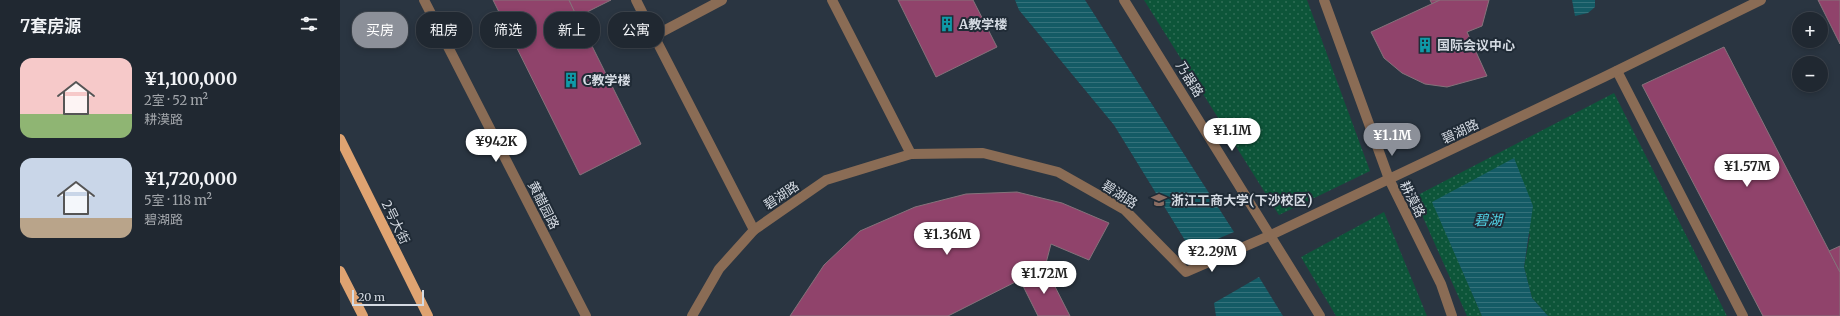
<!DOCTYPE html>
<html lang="zh">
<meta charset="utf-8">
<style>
:root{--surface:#202831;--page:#283039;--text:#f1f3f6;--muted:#a2a6ab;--line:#3d444d;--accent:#8c9099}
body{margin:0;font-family:Merriweather,"Noto Sans SC",serif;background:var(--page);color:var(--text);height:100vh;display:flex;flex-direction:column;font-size:15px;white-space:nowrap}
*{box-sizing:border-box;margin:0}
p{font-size:13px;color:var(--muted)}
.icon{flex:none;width:22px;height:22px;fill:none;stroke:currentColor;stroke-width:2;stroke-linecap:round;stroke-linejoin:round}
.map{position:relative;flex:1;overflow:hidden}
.sheet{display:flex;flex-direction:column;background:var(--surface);width:340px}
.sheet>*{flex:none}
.top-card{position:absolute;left:12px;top:12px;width:380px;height:36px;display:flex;gap:8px}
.buttons{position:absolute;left:1452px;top:12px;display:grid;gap:8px}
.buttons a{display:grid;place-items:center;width:36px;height:36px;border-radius:50%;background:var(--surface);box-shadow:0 2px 6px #0003,0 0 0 1px var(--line);font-size:20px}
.scale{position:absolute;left:12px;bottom:10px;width:72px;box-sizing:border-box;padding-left:4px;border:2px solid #d5dbe3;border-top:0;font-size:11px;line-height:14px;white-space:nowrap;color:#d5dbe3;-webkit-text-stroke:3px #202b36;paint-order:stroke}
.price{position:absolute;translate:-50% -34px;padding:0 9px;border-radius:14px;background:#fff;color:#222;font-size:13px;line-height:26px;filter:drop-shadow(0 1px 2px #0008)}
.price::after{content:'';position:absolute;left:50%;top:24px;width:12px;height:9px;margin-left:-6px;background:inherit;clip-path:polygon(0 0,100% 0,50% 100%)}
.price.active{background:var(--accent);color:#fff}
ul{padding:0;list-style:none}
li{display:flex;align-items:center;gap:12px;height:100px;padding:0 20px}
li span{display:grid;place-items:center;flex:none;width:112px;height:80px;border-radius:12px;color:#555}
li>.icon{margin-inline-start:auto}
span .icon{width:48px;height:48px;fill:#fffc;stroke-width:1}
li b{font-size:17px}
h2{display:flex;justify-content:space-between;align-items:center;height:48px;padding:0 20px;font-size:17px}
.tag{padding:0 14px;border-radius:16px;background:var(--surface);box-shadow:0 2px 6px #0003,0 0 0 1px var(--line);font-size:14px;line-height:36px}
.tag.active{background:var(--accent);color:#fff}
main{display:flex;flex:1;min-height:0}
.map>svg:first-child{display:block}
.grass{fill:url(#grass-dots)}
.water{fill:url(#water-rules)}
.building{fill:#90436b;stroke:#85737b}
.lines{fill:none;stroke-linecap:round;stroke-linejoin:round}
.minor{stroke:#8a6c55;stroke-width:10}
.major{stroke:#dfa371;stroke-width:10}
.labels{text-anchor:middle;stroke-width:4;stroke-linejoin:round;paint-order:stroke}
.poi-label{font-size:13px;font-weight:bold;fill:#d5dbe3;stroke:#202b36;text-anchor:start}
.street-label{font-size:13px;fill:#d5dbe3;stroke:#202b36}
.water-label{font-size:14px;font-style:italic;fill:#51d3e6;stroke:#202b36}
</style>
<main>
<section class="sheet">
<h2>7套房源<svg class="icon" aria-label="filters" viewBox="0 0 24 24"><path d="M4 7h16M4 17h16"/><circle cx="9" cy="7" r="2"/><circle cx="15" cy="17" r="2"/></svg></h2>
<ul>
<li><span style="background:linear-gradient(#f6c9c9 70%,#8fb573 0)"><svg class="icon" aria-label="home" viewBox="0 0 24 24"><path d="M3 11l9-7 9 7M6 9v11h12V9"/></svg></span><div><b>¥1,100,000</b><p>2室 · 52 m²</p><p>耕漠路</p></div></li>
<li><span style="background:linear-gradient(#c9d6e8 75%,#b9a48a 0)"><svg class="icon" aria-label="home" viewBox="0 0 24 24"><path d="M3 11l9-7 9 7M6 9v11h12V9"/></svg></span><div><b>¥1,720,000</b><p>5室 · 118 m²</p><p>碧湖路</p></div></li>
</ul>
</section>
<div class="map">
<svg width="1500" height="316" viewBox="0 0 1500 316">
<defs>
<pattern id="grass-dots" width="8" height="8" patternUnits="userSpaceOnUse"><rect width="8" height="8" fill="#0d5539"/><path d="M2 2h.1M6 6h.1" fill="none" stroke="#2f6d56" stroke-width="1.8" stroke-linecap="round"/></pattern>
<pattern id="water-rules" width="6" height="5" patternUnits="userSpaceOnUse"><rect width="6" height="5" fill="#145b65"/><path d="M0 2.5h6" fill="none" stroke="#35727b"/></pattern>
</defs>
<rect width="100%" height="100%" fill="#2a3541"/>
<g class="grass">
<polygon points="804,0 967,0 1030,171 939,215"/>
<polygon points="1274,93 1387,316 1208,316 1192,298 1184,267 1190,234 1093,202 1142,316 1127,316 1074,197"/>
<polygon points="1044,212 1087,316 996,316 961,257"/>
</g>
<g class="water">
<polygon points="675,0 745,0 894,232 851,250 774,125 679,10"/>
<polygon points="1232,0 1255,0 1255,7 1248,13 1235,16"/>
<polygon points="1174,158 1193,206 1184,267 1192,298 1208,316 1142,316 1092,202"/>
<polygon points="919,277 943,316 876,316 874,303"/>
</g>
<g class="building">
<polygon points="153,0 229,0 301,144 240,175"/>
<polygon points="229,0 271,0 237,17"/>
<polygon points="558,0 633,0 657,47 596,77"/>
<polygon points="1090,0 1100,0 1092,4"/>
<polygon points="1100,0 1149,0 1142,26 1127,32 1147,76 1107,87 1085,84 1062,73 1044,58 1031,32"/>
<polygon points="1478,0 1500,0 1500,44"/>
<polygon points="1384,47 1500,272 1500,316 1423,316 1302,85"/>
<polygon points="677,192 722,203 769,223 749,260 711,244 705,267 608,316 450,316 484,265 520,231 575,207 626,194"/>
<polygon points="1500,246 1500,272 1489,251"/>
<polygon points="705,267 730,316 698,316 680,280"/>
</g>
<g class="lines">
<g class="minor">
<polyline points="84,0 246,316"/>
<polyline points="296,0 314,36"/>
<polyline points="382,0 314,36 414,230"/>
<polyline points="492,0 571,154"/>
<polyline points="784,0 980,316"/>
<polyline points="984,0 1049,179 1101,284 1112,316"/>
<polyline points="1277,71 1403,316"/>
<polyline points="352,316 379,269 414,230 486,180 571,154 643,153 718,172 785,210 846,272 931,235 1264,77 1421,0"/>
</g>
<g class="major">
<polyline points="0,139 88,316"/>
<polyline points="0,271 23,316"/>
</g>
</g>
<defs>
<symbol id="building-bare" viewBox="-9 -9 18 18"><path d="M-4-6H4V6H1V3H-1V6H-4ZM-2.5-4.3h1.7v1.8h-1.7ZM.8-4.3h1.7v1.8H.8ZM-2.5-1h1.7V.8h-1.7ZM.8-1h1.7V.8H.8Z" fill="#0f9aa8" stroke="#202b36" stroke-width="2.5" paint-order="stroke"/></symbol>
<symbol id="university-bare" viewBox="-9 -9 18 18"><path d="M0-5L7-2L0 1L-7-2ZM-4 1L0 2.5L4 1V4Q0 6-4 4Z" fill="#8d6e63" stroke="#202b36" stroke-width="2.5" paint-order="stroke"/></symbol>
</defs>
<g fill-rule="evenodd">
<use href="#building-bare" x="596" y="13" width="22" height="22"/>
<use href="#building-bare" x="1074" y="34" width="22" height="22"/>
<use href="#building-bare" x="220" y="69" width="22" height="22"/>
<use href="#university-bare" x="808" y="189" width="22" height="22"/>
</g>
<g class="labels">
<g class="poi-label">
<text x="619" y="29">A教学楼</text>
<text x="1097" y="50">国际会议中心</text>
<text x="243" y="85">C教学楼</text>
<text x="831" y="205">浙江工商大学(下沙校区)</text>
</g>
<g class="street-label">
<text transform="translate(850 79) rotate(58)" y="5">乃器路</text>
<text transform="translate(1120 131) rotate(-25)" y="5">碧湖路</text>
<text transform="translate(780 194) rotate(33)" y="5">碧湖路</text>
<text transform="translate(441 195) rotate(-34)" y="5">碧湖路</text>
<text transform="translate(1073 199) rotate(63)" y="5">耕漠路</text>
<text transform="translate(204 205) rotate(63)" y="5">黄醋园路</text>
<text transform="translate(56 222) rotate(64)" y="5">2号大街</text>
</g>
<g class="water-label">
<text x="1148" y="225">碧湖</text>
</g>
</g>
</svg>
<div class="buttons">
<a>+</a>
<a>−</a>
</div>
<div class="scale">20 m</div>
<b class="price" style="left:892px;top:152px">¥1.1M</b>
<b class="price active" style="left:1052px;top:157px">¥1.1M</b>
<b class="price" style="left:156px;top:163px">¥942K</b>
<b class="price" style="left:1407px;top:188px">¥1.57M</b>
<b class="price" style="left:607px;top:256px">¥1.36M</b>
<b class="price" style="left:872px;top:273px">¥2.29M</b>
<b class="price" style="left:704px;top:295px">¥1.72M</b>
<div class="top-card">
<a class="tag active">买房</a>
<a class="tag">租房</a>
<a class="tag">筛选</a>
<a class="tag">新上</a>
<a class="tag">公寓</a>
</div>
</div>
</main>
